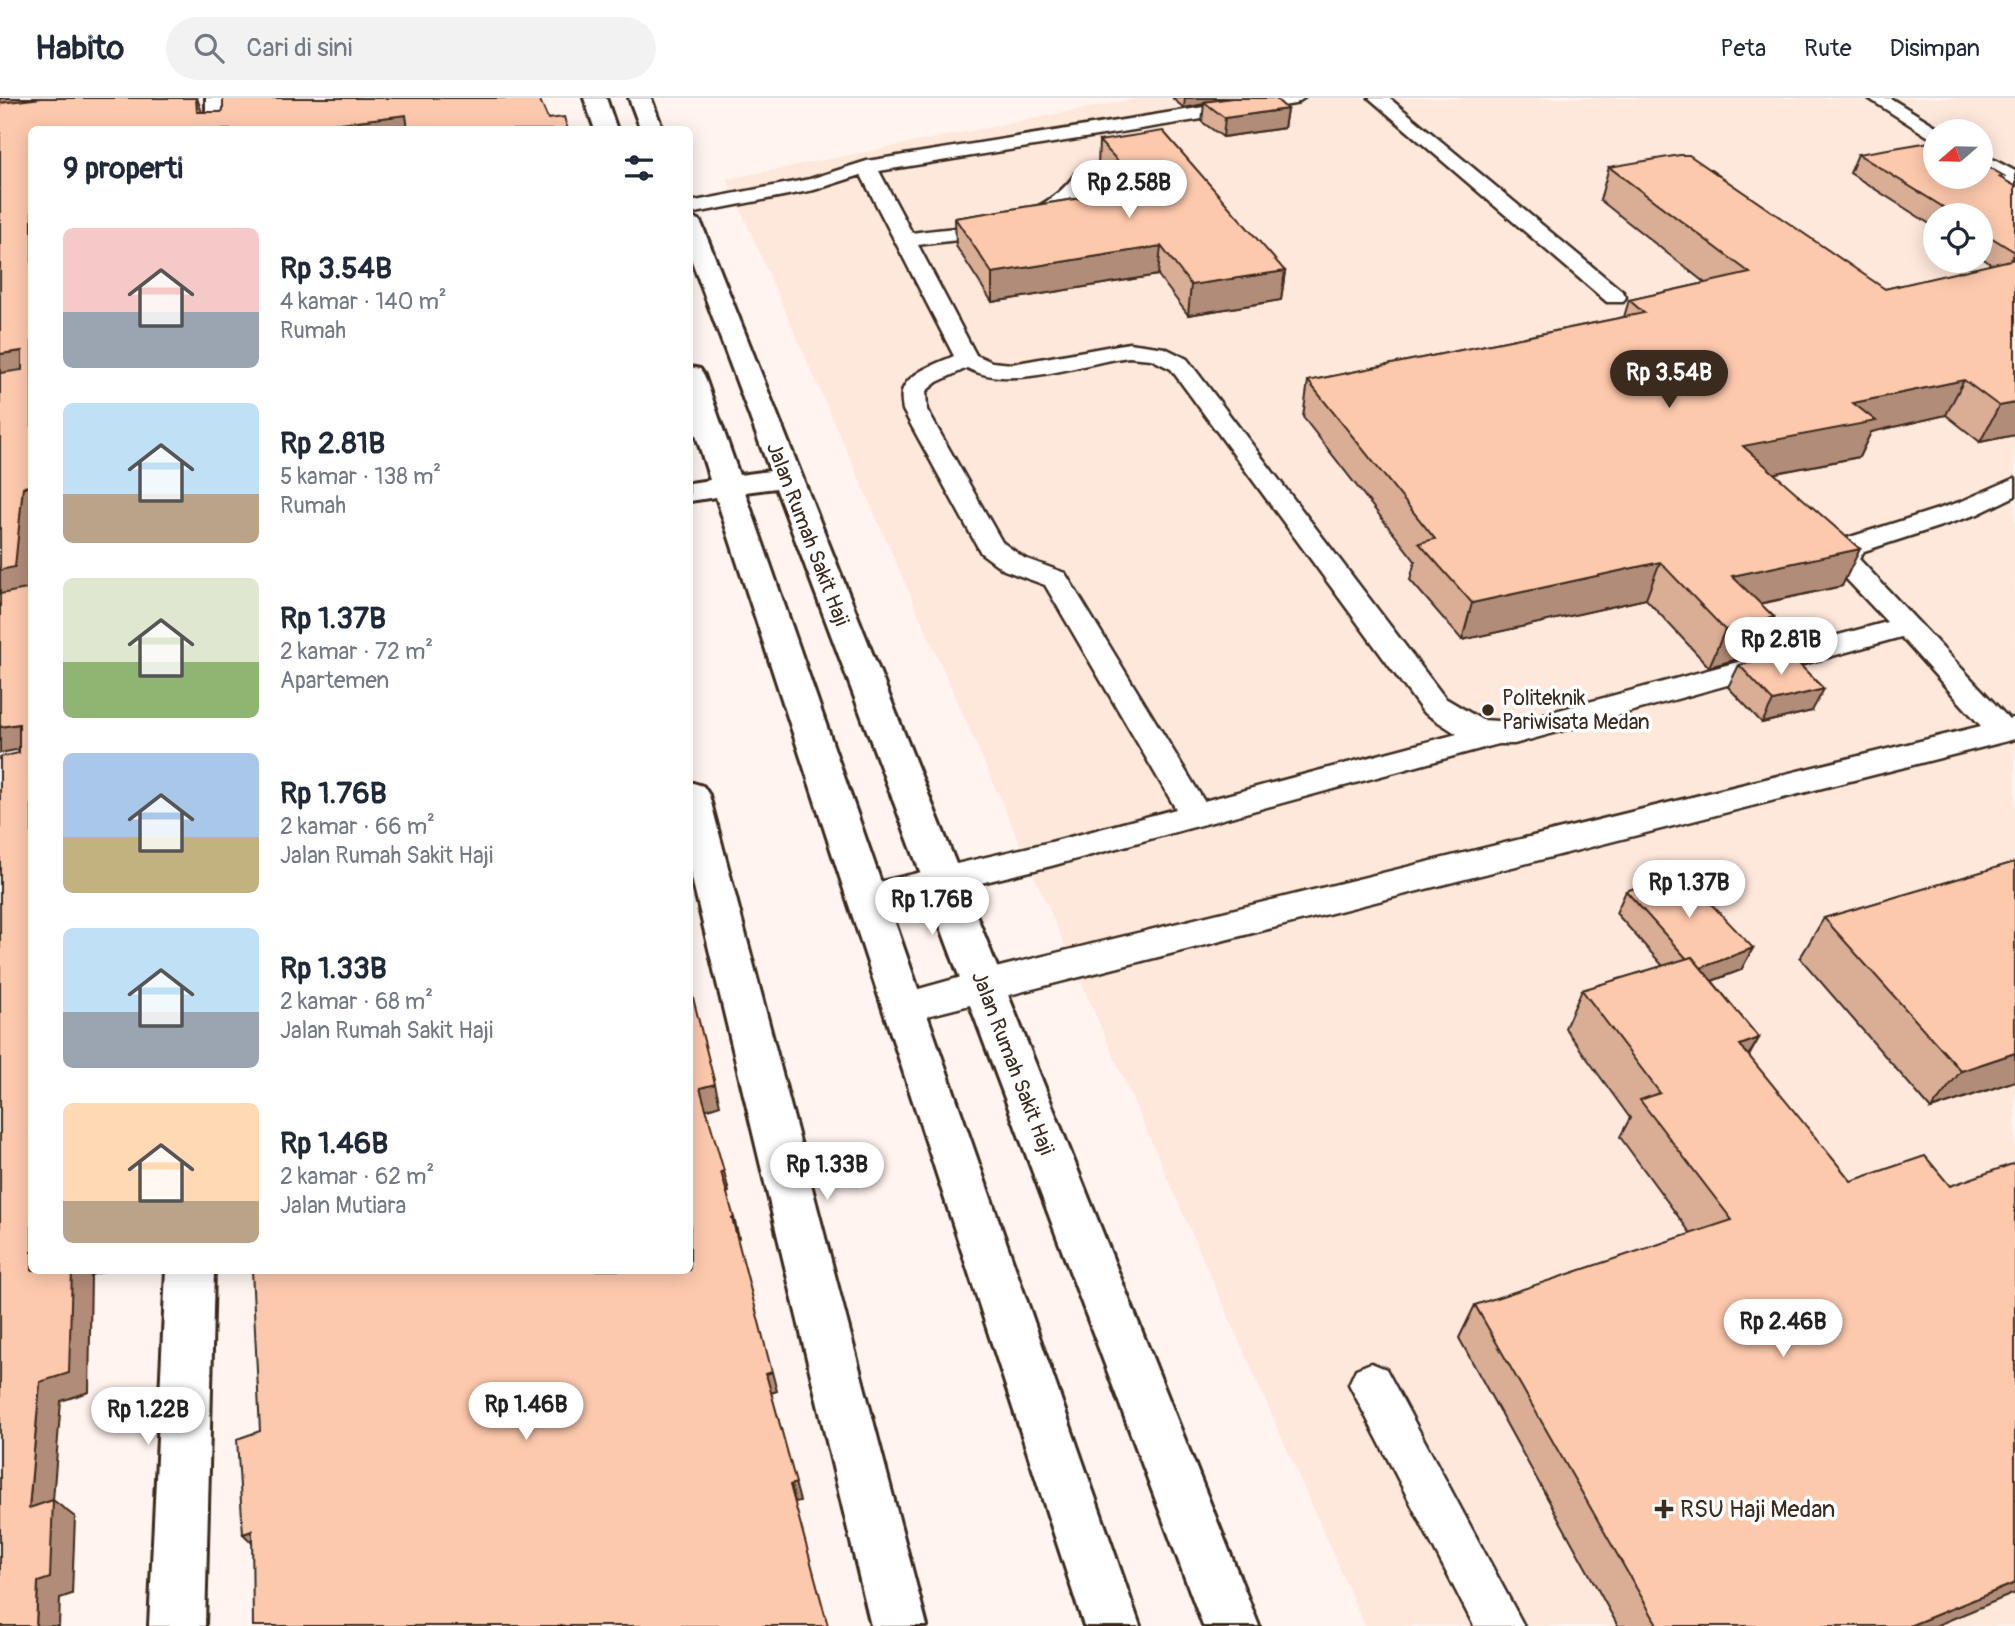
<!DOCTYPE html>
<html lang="id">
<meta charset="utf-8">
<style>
:root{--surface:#fff;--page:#f2f2f3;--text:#1f2937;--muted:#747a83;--line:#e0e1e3;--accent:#3b2a1e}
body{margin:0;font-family:Pangolin,sans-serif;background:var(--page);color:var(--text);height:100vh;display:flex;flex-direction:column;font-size:26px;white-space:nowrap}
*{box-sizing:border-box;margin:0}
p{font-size:23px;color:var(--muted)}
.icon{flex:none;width:38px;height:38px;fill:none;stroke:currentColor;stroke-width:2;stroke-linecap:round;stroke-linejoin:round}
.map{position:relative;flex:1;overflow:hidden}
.panel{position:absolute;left:28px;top:28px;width:665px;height:1148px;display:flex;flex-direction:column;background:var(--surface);border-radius:10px;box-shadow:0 4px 18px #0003}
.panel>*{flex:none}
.needle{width:46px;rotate:250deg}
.controls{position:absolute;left:1923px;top:21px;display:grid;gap:14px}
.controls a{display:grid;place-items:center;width:70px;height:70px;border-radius:50%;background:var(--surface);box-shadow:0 4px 18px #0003;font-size:35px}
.price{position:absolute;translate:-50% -60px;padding:0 16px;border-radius:24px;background:#fff;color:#222;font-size:23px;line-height:46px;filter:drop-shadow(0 2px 4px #0008)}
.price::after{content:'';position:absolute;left:50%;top:42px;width:21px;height:16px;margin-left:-10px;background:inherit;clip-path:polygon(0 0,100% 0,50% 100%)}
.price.selected{background:var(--accent);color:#fff}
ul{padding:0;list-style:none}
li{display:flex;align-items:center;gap:21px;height:175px;padding:0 35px}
li span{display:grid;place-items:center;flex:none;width:196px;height:140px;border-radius:10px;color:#555}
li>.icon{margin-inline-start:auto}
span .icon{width:84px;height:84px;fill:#fffc;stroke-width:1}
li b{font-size:30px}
h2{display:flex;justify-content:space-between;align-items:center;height:84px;padding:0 35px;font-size:30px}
header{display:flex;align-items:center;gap:42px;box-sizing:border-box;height:98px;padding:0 35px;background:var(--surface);border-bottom:2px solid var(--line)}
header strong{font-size:33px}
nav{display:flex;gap:38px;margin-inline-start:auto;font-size:24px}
.search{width:490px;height:63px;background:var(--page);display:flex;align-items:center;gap:18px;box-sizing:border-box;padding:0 24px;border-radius:38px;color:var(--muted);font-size:26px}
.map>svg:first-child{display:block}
.built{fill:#fee7db;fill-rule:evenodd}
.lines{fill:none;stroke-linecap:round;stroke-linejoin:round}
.service-casing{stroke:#3b2a1e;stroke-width:5}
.minor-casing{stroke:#3b2a1e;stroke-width:6}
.service{fill:#fff;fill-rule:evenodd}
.minor{fill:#fff;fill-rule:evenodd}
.wall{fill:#daad95;stroke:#3b2a1e;stroke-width:2}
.shaded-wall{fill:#b18d79;stroke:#3b2a1e;stroke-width:2}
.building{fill:#fdc9ad;stroke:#3b2a1e;stroke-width:2}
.poi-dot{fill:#3b2a1e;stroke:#fff;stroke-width:2.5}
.labels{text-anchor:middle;stroke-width:7;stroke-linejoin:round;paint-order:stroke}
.street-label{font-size:21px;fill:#3b2a1e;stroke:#fff}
.poi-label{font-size:21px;fill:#3b2a1e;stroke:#fff;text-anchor:start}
.near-poi-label{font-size:24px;fill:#3b2a1e;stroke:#fff;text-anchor:start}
</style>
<header>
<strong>Habito</strong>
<div class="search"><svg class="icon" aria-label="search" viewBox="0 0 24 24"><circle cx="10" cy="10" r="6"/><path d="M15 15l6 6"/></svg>Cari di sini</div>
<nav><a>Peta</a><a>Rute</a><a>Disimpan</a></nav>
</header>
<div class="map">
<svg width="2015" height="1528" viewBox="0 0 2015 1528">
<rect width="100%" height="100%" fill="#fff4ef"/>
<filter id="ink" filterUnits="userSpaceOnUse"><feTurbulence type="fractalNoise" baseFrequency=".0143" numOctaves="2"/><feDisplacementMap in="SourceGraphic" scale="14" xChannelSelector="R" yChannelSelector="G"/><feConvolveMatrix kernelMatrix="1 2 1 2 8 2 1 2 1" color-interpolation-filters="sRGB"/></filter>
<g filter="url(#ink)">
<path class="built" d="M1139,0H2015V1528H1365L727,81ZM1936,33H1981V79H1936ZM1936,117H1981V163H1936Z"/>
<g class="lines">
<defs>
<g id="service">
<path d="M1260,0H1304L1295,6L879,73L912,135C971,127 1039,128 1076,75H1090L1093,79C1056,138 981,138 918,147L976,257L992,264L1012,266L1129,245L1165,250L1187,261L1445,600L1482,622L1514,624L1887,524L1836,470L1831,461L1832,453L1844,441L1960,404L2015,380V398L1978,416L1864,453L1859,461L2009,621L2015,619V641L903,924L890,919L885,909L890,899L983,873L1981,628L1901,539L1514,646H1498L1051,768L866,813L854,809L849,800L854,791L866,787L1051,744L1176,711L1045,487L1004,472L981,455L903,312C902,305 900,295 904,289C912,273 939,265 954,258L861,77L814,92L690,116V104L810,81L867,63ZM1129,259L1151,261L1171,271L1423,614L1457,636L1204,703L1065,475L1024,460L1002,444L927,312L926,293L937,284L967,270C1012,294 1080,265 1129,259Z"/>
<polygon points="1369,0 1389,0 1623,194 1626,199 1623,204 1607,204"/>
<polygon points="1868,0 1890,0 1944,33 1936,33 1936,41 1929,39"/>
<polygon points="1981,55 2015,73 2015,87 1981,69"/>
<polygon points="1371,1265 1386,1271 1524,1528 1474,1528 1349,1286 1356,1271"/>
</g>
<g id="minor">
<rect x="206" y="0" width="22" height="32"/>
<polygon points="584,0 606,0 617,32 595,32"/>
<polygon points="629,0 651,0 663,32 641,32"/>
<polygon points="690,120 699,122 702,127 1259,1528 1203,1528 776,390 745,394 1140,1528 1084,1528 716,399 690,403 690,385 710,382 690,318 690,269 700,271 704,277 739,377 770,373 690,158"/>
<polygon points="690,684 703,688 709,697 927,1528 871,1528 690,772"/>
<polygon points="166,1172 214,1172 205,1528 149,1528"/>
</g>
</defs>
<use href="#service" class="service-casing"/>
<use href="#minor" class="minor-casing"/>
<use href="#service" class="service"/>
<use href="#minor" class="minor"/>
</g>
<g class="wall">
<polygon points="1173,0 1275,0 1287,11 1284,30 1223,39 1202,24 1204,6 1184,10 1173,1"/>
<polygon points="1099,43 1285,173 1281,202 1188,217 1158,177 992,204 956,148 955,120 1099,97 1097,95"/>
<polygon points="1858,56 2002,81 2015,88 2015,337 1980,344 1946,317 1871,334 1859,359 1774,375 1842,488 1760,506 1774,519 1756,556 1709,569 1646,501 1462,542 1410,482 1415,463 1303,319 1308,283 1624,219 1629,202 1705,185 1600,102 1609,69 1885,191 1992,167 1981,159 1981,117 1936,117 1936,130 1850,75"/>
<polygon points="1739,567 1812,613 1762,625 1728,589"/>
<polygon points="2015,764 2015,983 1931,1011 1800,860 1824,820"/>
<polygon points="1626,793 1753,850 1741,872 1712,883 1759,940 1749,958 1935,1528 1618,1528 1459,1240 1475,1207 1691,1136 1620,1039 1630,1020 1565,930 1582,892 1663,868 1616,815"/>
</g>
<g class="shaded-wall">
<polygon points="0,0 68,0 0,8"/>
<polygon points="196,0 197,0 203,17 197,14"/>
<polygon points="1185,0 1243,0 1204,4 1204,6 1184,10"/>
<polygon points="1287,11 1284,30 1223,39 1225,20"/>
<polygon points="406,17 410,32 282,32"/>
<polygon points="1161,148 1158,177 992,204 992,175"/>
<polygon points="2015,154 2015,172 2004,174"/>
<polygon points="1285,173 1281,202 1188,217 1191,187"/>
<polygon points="22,253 32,271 0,280 0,256"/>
<polygon points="1964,282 1946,317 1871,334 1859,359 1729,384 1743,348 1853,305"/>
<polygon points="2015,305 2015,337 1980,344 1999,308"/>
<polygon points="32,388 32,464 29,492 0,498 0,472 23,389"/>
<polygon points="1860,451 1842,488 1716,515 1732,478"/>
<polygon points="1660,464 1646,501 1462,542 1472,505"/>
<polygon points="1774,519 1756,556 1709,569 1725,532"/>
<polygon points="1824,591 1812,613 1762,625 1773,603"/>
<polygon points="19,626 32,649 0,655 0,629"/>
<polygon points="1753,850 1741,872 1685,893 1697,871"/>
<polygon points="1759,940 1736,978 1740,947"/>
<polygon points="2015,955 2015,983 1931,1011 1961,973"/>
<polygon points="715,986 720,1007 705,1012 700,990"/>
<polygon points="724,1073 729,1094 727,1095 721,1074"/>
<polygon points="732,1120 734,1120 739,1140 737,1141"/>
<polygon points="72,1172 108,1172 91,1177 89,1294 61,1303 51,1427 29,1410 40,1284"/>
<polygon points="772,1274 777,1293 771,1295 800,1403 795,1404 766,1276"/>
<polygon points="53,1402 75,1419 72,1496 60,1500 59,1528 36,1528 38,1484"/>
<polygon points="252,1433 260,1453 243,1436"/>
<polygon points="2015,1485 2015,1495 1935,1528 1909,1528"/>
</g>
<g class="building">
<polygon points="42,0 196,0 197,14 221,14 223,12 223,0 539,0 548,21 564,19 568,32 408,32 406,17 282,32 32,32 32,388 23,389 15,469 0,472 0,275 22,272 22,253 0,256 0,5"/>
<polygon points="1232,0 1275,0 1287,11 1225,20 1204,4"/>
<polygon points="1163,33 1285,173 1191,187 1161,148 992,175 955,120 1119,94 1098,67 1119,64 1099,43"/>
<polygon points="1936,43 1936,79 1981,79 1981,65 2004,78 1999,79 2015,88 2015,154 1981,133 1981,117 1956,117 1858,56"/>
<polygon points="1680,57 1689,57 1885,191 2015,161 2015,305 1999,308 1964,282 1853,305 1876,323 1743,348 1860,451 1732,478 1774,519 1725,532 1660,464 1472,505 1419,445 1435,441 1308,283 1644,215 1629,202 1750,175 1609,69"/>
<polygon points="32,490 32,1172 72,1172 69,1275 40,1284 29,1410 53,1402 50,1480 38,1484 36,1528 0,1528 0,659 19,655 19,626 0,629 0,496"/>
<polygon points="1787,554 1824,591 1773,603 1739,567"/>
<polygon points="2015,764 2015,955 1961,973 1824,820"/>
<polygon points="1681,774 1753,850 1701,870 1692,859 1687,861 1626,793"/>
<polygon points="1692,859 1759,940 1740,947 1851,1083 1925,1058 1950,1088 2015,1065 2015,1485 1909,1528 1658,1528 1475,1207 1732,1122 1640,1002 1660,995 1582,892"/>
<polygon points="690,888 715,986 700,990 724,1073 721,1074 734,1120 732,1120 772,1274 766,1276 796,1385 790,1387 828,1528 253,1528 252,1433 243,1436 237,1341 260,1333 252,1172 690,1172"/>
</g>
</g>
<g class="poi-dot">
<circle cx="1488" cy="612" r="7"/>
<path d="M1660.5 1400.5h7v7h7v7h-7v7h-7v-7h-7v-7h7z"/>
</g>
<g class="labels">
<g class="street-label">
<text transform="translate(808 436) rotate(69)" y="7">Jalan Rumah Sakit Haji</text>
<text transform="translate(1013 965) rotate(69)" y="7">Jalan Rumah Sakit Haji</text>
</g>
<g class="poi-label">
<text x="1502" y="607">Politeknik<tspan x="1502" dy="24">Pariwisata Medan</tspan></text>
</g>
<g class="near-poi-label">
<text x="1680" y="1419">RSU Haji Medan</text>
</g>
</g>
</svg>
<div class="controls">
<a><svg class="needle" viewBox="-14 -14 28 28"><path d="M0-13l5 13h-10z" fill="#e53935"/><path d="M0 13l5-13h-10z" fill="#747a83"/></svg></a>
<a><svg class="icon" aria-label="locate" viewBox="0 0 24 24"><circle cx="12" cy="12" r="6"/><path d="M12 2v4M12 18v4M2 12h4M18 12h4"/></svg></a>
</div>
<b class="price" style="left:1129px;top:122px">Rp 2.58B</b>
<b class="price selected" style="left:1669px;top:312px">Rp 3.54B</b>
<b class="price" style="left:1781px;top:579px">Rp 2.81B</b>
<b class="price" style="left:1689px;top:822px">Rp 1.37B</b>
<b class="price" style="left:932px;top:839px">Rp 1.76B</b>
<b class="price" style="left:827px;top:1104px">Rp 1.33B</b>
<b class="price" style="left:1783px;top:1261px">Rp 2.46B</b>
<b class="price" style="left:526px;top:1344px">Rp 1.46B</b>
<b class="price" style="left:148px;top:1349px">Rp 1.22B</b>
<section class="panel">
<h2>9 properti<svg class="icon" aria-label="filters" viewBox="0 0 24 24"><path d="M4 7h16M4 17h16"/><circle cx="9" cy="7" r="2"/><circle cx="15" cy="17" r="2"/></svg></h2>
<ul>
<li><span style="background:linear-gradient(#f6c9c9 60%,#9aa5b1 0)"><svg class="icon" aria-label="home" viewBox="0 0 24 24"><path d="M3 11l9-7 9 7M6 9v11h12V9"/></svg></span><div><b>Rp 3.54B</b><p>4 kamar · 140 m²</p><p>Rumah</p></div></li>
<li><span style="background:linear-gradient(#bfe0f5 65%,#b9a48a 0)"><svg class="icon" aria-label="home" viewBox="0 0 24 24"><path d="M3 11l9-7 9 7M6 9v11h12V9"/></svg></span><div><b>Rp 2.81B</b><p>5 kamar · 138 m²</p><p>Rumah</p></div></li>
<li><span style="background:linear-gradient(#dfe7d0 60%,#8fb573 0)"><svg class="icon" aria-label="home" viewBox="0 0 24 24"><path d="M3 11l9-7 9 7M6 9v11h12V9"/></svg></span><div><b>Rp 1.37B</b><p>2 kamar · 72 m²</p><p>Apartemen</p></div></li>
<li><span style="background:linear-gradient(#a9c7e8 60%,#c2b280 0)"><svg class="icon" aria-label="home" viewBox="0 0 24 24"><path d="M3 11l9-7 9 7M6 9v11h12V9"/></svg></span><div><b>Rp 1.76B</b><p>2 kamar · 66 m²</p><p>Jalan Rumah Sakit Haji</p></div></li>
<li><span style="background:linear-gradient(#bfe0f5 60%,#9aa5b1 0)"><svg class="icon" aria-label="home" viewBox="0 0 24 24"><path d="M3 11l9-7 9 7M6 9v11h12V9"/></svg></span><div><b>Rp 1.33B</b><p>2 kamar · 68 m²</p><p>Jalan Rumah Sakit Haji</p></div></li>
<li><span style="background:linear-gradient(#ffd9b3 70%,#b9a48a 0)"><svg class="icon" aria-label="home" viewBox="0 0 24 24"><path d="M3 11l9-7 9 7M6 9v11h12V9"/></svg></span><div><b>Rp 1.46B</b><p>2 kamar · 62 m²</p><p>Jalan Mutiara</p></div></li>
</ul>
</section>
</div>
